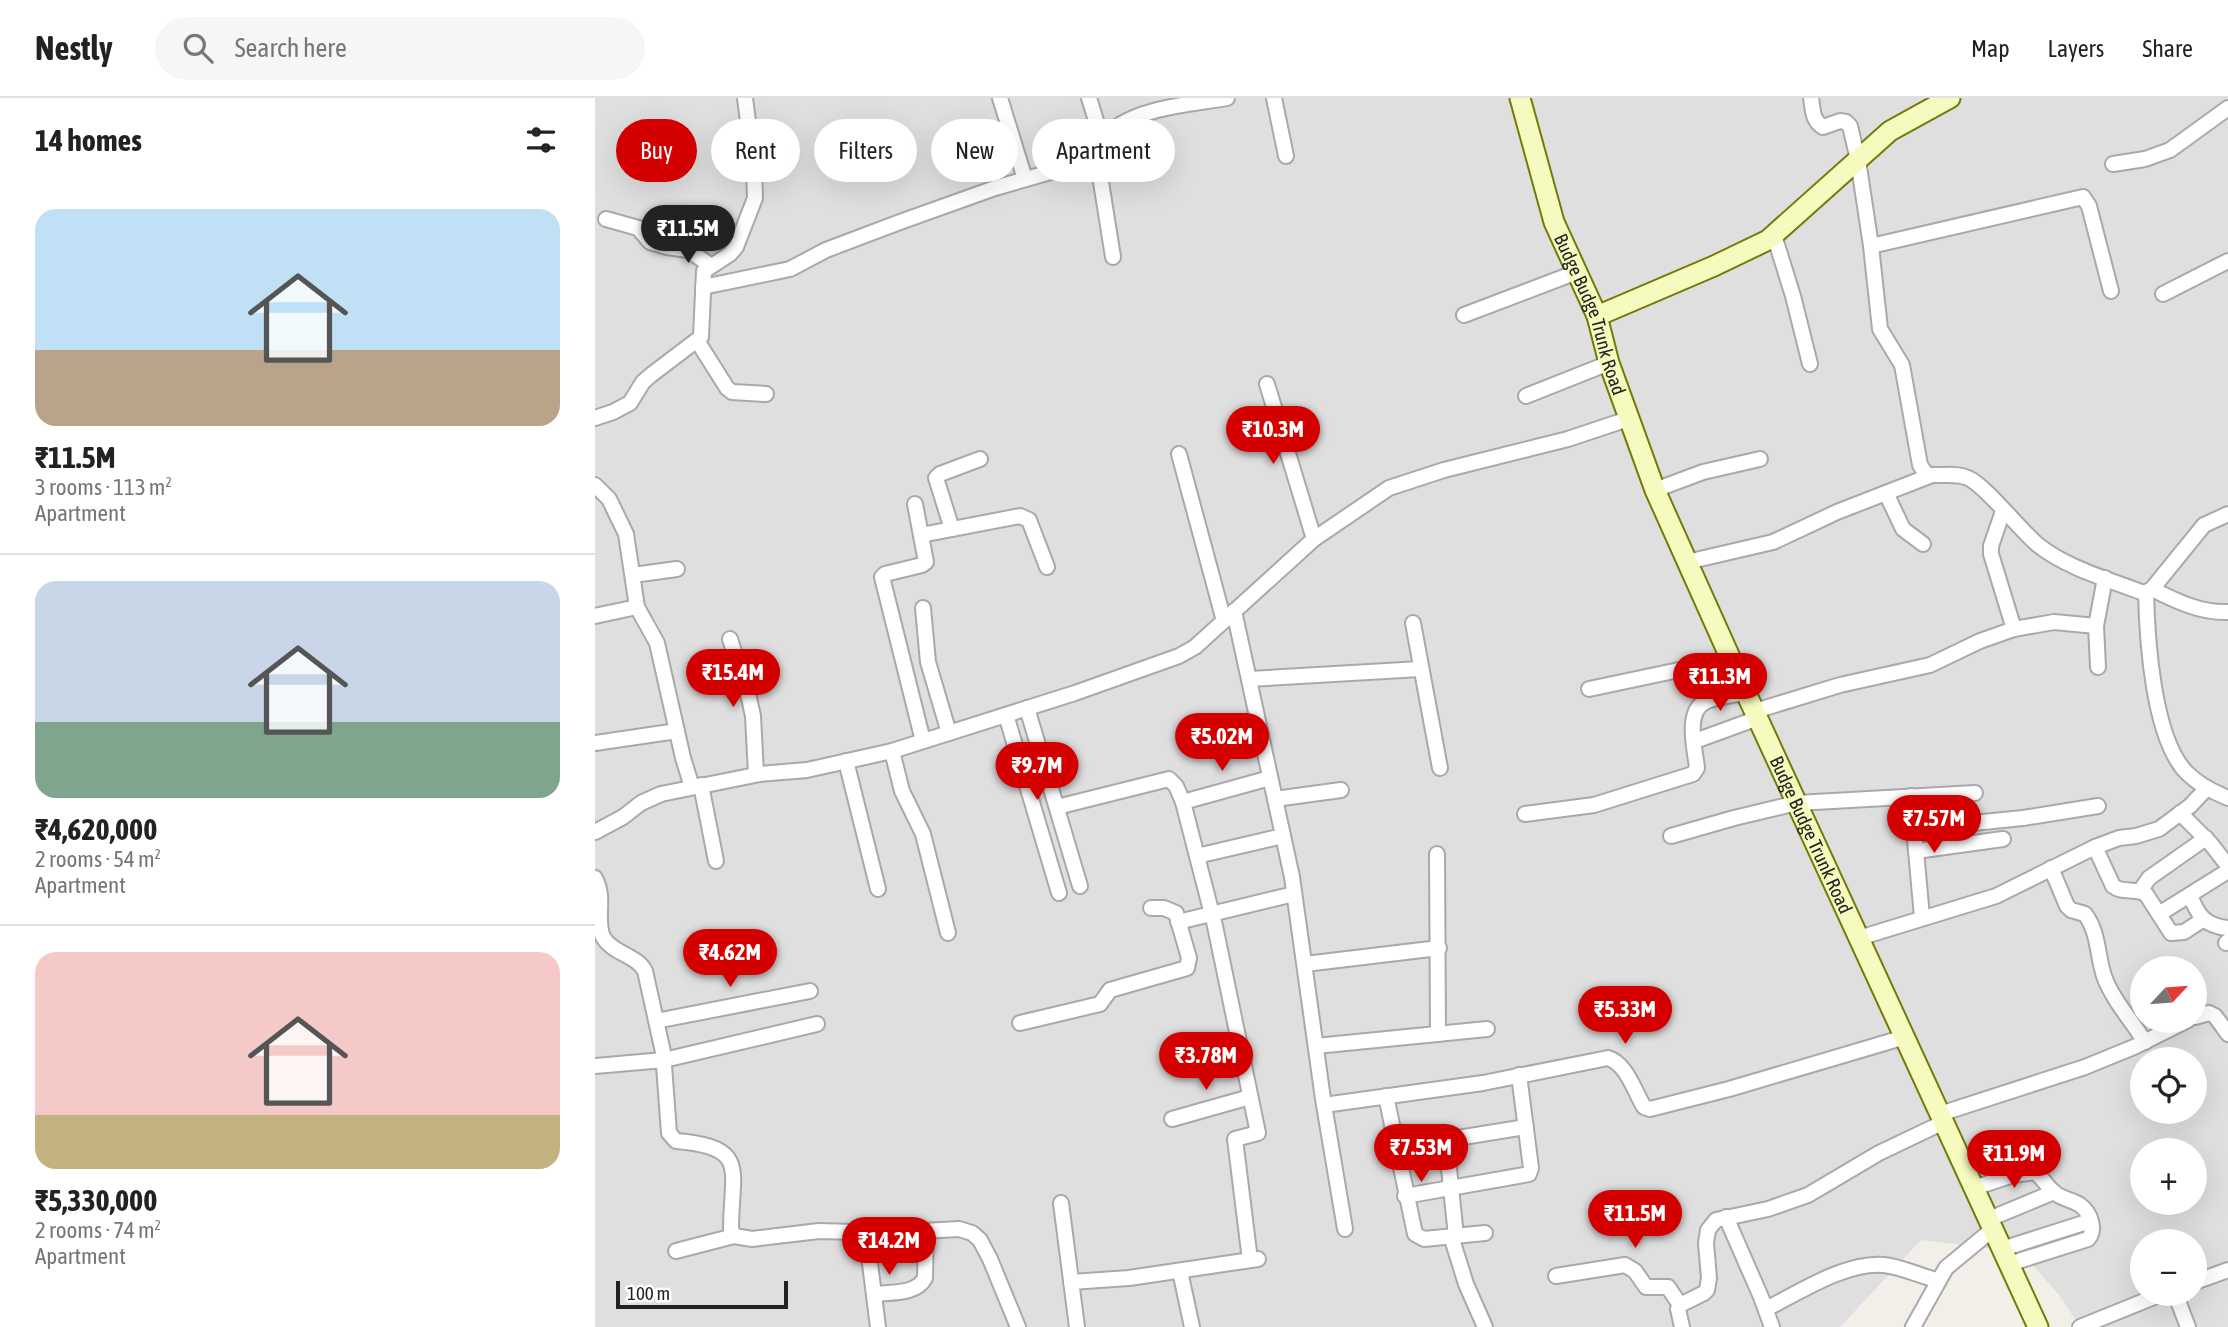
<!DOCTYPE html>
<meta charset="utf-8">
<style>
:root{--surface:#fff;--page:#f6f6f6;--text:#222;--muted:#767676;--line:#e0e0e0;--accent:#d40000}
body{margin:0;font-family:"Asap Condensed",sans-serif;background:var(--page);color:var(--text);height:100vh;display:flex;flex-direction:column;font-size:26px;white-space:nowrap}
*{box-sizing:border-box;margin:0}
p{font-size:23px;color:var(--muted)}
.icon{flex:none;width:38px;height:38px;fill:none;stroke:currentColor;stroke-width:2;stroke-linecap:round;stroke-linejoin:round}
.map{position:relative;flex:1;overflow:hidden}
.panel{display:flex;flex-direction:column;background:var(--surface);width:595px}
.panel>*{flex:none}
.guide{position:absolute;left:21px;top:21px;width:665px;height:63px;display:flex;gap:14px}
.needle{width:46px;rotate:64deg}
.buttons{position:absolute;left:1535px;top:858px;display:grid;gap:14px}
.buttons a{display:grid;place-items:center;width:77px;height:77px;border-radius:50%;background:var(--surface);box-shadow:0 7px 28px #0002;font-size:35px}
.scale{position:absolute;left:21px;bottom:18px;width:172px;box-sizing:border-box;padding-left:7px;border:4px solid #222;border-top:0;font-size:19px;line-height:24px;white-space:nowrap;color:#222;-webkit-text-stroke:5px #fff;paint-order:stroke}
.price{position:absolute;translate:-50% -60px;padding:0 16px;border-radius:24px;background:var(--accent);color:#fff;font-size:23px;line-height:46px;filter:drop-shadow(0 2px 4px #0008)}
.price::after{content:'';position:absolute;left:50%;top:42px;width:21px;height:16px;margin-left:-10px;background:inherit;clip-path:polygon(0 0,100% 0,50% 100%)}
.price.current{background:#222;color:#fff}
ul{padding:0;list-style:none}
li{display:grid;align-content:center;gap:14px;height:371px;padding:0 35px}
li+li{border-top:2px solid var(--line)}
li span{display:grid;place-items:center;height:217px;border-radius:21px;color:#555}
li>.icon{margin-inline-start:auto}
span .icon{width:126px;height:126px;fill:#fffc;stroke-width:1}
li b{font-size:30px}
h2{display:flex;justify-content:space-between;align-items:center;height:84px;padding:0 35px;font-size:30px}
.chip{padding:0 24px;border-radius:32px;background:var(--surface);box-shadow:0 7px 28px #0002;font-size:24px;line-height:63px}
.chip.current{background:var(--accent);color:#fff}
header{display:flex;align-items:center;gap:42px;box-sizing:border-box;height:98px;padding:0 35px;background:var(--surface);border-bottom:2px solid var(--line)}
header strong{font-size:33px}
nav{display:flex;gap:38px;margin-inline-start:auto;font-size:24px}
.search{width:490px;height:63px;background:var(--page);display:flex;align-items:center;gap:18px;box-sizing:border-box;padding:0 24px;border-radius:38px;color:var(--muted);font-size:26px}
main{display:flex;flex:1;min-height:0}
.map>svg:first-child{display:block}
.residential{fill:#e0dfdf;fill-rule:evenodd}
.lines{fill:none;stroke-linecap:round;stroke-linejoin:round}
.street-casing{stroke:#a9a9a9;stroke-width:18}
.secondary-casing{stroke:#707d05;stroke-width:23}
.street{stroke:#fff;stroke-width:14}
.secondary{stroke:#f7fabf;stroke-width:19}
.labels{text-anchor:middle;stroke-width:5;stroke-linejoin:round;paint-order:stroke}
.street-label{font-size:19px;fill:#222;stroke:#fff}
</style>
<header>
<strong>Nestly</strong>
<div class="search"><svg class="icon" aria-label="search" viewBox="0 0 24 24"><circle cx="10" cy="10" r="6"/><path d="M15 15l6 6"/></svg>Search here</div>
<nav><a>Map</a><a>Layers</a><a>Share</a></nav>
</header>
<main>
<section class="panel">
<h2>14 homes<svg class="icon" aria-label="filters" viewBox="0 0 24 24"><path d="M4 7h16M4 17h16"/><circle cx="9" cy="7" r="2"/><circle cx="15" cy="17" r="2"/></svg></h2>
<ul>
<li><span style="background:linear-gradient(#bfe0f5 65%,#b9a48a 0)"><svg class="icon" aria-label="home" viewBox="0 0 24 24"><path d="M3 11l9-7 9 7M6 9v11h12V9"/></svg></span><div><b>₹11.5M</b><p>3 rooms · 113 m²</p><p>Apartment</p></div></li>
<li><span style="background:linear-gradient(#c9d6e8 65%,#7fa58c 0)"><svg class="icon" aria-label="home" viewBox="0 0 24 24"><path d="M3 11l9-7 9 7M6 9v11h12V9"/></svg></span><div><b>₹4,620,000</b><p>2 rooms · 54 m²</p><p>Apartment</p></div></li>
<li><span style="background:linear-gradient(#f6c9c9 75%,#c2b280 0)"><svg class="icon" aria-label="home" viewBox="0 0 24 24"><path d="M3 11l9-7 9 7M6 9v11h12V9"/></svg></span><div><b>₹5,330,000</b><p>2 rooms · 74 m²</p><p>Apartment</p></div></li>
</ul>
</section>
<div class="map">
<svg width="1633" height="1229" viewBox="0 0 1633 1229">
<rect width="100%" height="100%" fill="#f2efe9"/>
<path class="residential" d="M0,0H1633V1229H1485L1465,1198L1426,1154L1326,1142L1245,1229H0ZM1547,870H1600V922H1547ZM1547,961H1600V1013H1547ZM1547,1052H1600V1104H1547ZM1547,1143H1600V1195H1547Z"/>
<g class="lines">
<defs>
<g id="street">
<polyline points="405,0 430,81"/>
<polyline points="494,0 508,45"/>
<polyline points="679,0 691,58"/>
<path d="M1216,0C1218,11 1217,23 1228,29L1245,23L1251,24L1255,28L1263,62L1276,148L1285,231L1307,267L1325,367L1331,376C1345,379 1360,374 1373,380C1390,387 1425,432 1443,447C1472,470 1512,481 1546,494H1551L1557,491L1609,427L1633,416"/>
<polyline points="502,59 518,159"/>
<polyline points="1518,66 1550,61 1575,52 1633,10"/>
<polyline points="11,121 43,130 55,144 72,149 93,152 115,167"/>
<polyline points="1179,137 1198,198 1215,266"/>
<polyline points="1276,148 1488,99 1494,108 1516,193"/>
<path d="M108,189L195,171L231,152L305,124L400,90L497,62C508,56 509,39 519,31C547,9 598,6 632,0"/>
<polyline points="1568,196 1633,163"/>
<polyline points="869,217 982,174"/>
<polyline points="103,244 132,290 137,294 171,296"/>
<polyline points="672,286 719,441"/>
<polyline points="931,298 1014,265"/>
<polyline points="0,320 18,314 35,305 48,284 56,277 106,239 109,173 135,156 141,149 160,100 159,69 150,0"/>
<polyline points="584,356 629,523"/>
<polyline points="0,387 14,401 31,436 42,509 62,545 88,660 97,689"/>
<polyline points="1060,392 1108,374 1165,361"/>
<polyline points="1291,395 1308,431 1328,446"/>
<polyline points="320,406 331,464 327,467 290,476 287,479 328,643"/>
<polyline points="1408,413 1396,448 1396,456 1419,531"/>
<polyline points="357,431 341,380 345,376 385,361"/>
<polyline points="326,437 425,418 434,422 452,469"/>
<polyline points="1092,464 1178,444 1242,414 1337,377"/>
<polyline points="38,477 82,471"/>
<path d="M1557,491C1581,503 1605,515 1633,514"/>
<path d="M1551,494C1552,541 1558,641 1592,675C1603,686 1618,694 1633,700"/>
<polyline points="328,510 333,564 354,635"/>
<polyline points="639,513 697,779 728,1001 750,1131"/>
<polyline points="0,518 42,509"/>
<polyline points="818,525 845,670"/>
<polyline points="135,541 154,600 158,618 161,676"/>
<polyline points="1503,569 1501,528 1510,480"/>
<polyline points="654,581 825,571"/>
<polyline points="994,591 1136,561"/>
<polyline points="432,610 485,788"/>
<polyline points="1160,613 1245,587 1335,567 1385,543 1419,531 1459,524 1501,528"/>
<polyline points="411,617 464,795"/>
<polyline points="1100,643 1163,620"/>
<polyline points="0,645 82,633"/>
<polyline points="297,653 307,693 328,736 353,835"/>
<polyline points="251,663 283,791"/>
<polyline points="106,687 121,763"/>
<polyline points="1316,698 1327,819"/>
<polyline points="680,701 746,692"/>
<polyline points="588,704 675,680"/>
<polyline points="462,709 574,681 581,688 588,704 620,828 663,1035 640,1041 655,1162"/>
<polyline points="1585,715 1616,746 1633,768"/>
<path d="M930,716L999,707L1098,676L1102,670C1100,651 1089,612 1112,603C1124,598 1139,597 1151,595"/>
<polyline points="1319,731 1428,720 1503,708"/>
<polyline points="0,734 28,719 46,705 66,696 165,676 212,672 297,653 480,595 584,558 600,549 719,441 794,390 849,372 973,341 1036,320"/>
<polyline points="1076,738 1139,720 1202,705 1380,695"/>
<path d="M1500,749L1518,788C1528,796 1540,789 1551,796L1576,835L1589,834L1609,821"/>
<polyline points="1321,753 1408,741"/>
<polyline points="842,756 843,936"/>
<polyline points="602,758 688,738"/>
<path d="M1456,770L1472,808L1476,812L1490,816C1504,835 1502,857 1509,878C1517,901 1537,923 1550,944"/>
<path d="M0,780C11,800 0,821 8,839C18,856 42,857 50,873L68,954L74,1035L81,1043C155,1049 136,1072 136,1131L139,1138L157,1141L224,1133L292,1135L364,1131L377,1135L385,1142L395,1161L423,1229"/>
<polyline points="1545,793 1554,780 1611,740"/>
<path d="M1595,797C1603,818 1610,828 1633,830"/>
<polyline points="1564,816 1633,773"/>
<polyline points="583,824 699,796"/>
<polyline points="1264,840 1401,798 1500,749 1524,740 1541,738 1564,731 1595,708 1612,690"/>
<polyline points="1631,845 1633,843"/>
<polyline points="710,866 844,850"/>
<polyline points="1600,919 1614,915 1620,918 1633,936"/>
<polyline points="61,923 215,893"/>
<polyline points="425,925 505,906 515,892 592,870 594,860 581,815 569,810 556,810"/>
<polyline points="721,948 892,931"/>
<polyline points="0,968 69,962 222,926"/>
<polyline points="791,998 820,1136 829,1141 890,1135"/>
<path d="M729,1007L888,985L1013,960C1031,965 1040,994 1049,1009L1055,1011L1134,991L1310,939"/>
<polyline points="1345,1016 1490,969 1539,949 1593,922"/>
<polyline points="577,1021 655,999"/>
<polyline points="851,1042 861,1138"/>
<polyline points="801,1050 931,1029"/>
<path d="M1379,1090L1418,1077L1440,1074C1448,1080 1452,1089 1460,1095C1467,1101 1478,1102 1485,1107C1496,1115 1501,1132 1493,1141L1414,1166"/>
<polyline points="810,1098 934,1076 936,1070 924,977"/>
<polyline points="466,1105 482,1229"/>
<polyline points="1131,1119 1166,1199 1177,1229"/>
<polyline points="1394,1121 1459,1094"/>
<polyline points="271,1134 283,1229"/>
<polyline points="856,1138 871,1186 890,1229"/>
<polyline points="1407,1151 1495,1123"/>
<polyline points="81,1153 139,1138"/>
<polyline points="585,1173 597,1229"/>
<polyline points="961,1178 1030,1167 1040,1173 1051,1189 1073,1189 1085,1207"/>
<polyline points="476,1184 534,1180 663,1161"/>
<polyline points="1600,1184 1633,1172"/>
<polyline points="1580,1195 1593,1229"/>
<path d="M279,1196C296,1194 321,1197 330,1180L331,1133"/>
<path d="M1171,1211C1203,1195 1252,1163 1289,1167C1307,1169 1325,1178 1342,1182"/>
<polyline points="1087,1229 1083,1211 1085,1207 1109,1195 1112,1192 1114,1180 1111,1145 1113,1132 1121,1122 1173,1111 1213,1097 1284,1055 1349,1024"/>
<polyline points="1318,1229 1351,1170 1398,1131"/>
<polyline points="1485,1229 1569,1195"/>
</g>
<g id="secondary">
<path id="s1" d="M925,0L959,124L1002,218L1014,265L1060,392L1151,595L1443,1229"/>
<polyline points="1002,218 1119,168 1173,142 1295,33 1355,0"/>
</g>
</defs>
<use href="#street" class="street-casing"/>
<use href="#secondary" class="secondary-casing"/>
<use href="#street" class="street"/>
<use href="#secondary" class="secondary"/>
</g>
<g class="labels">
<g class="street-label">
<text dy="7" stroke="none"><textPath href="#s1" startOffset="228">Budge Budge Trunk Road</textPath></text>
<text dy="7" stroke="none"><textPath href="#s1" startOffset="794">Budge Budge Trunk Road</textPath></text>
</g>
</g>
</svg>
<div class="buttons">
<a><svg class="needle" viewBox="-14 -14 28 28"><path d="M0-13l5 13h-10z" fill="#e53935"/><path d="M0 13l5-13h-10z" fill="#767676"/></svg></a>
<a><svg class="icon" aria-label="locate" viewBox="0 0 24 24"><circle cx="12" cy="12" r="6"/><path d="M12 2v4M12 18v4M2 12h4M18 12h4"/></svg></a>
<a>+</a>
<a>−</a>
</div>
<div class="scale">100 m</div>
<b class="price current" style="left:93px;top:167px">₹11.5M</b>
<b class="price" style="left:678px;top:368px">₹10.3M</b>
<b class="price" style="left:138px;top:611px">₹15.4M</b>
<b class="price" style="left:1125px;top:615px">₹11.3M</b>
<b class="price" style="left:627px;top:675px">₹5.02M</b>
<b class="price" style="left:442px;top:704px">₹9.7M</b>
<b class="price" style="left:1339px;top:757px">₹7.57M</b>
<b class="price" style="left:135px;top:891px">₹4.62M</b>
<b class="price" style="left:1030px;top:948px">₹5.33M</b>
<b class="price" style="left:611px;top:994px">₹3.78M</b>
<b class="price" style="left:826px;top:1086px">₹7.53M</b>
<b class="price" style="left:1419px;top:1092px">₹11.9M</b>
<b class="price" style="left:1040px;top:1152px">₹11.5M</b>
<b class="price" style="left:294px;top:1179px">₹14.2M</b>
<div class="guide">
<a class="chip current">Buy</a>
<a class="chip">Rent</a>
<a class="chip">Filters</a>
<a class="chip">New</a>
<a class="chip">Apartment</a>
</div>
</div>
</main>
